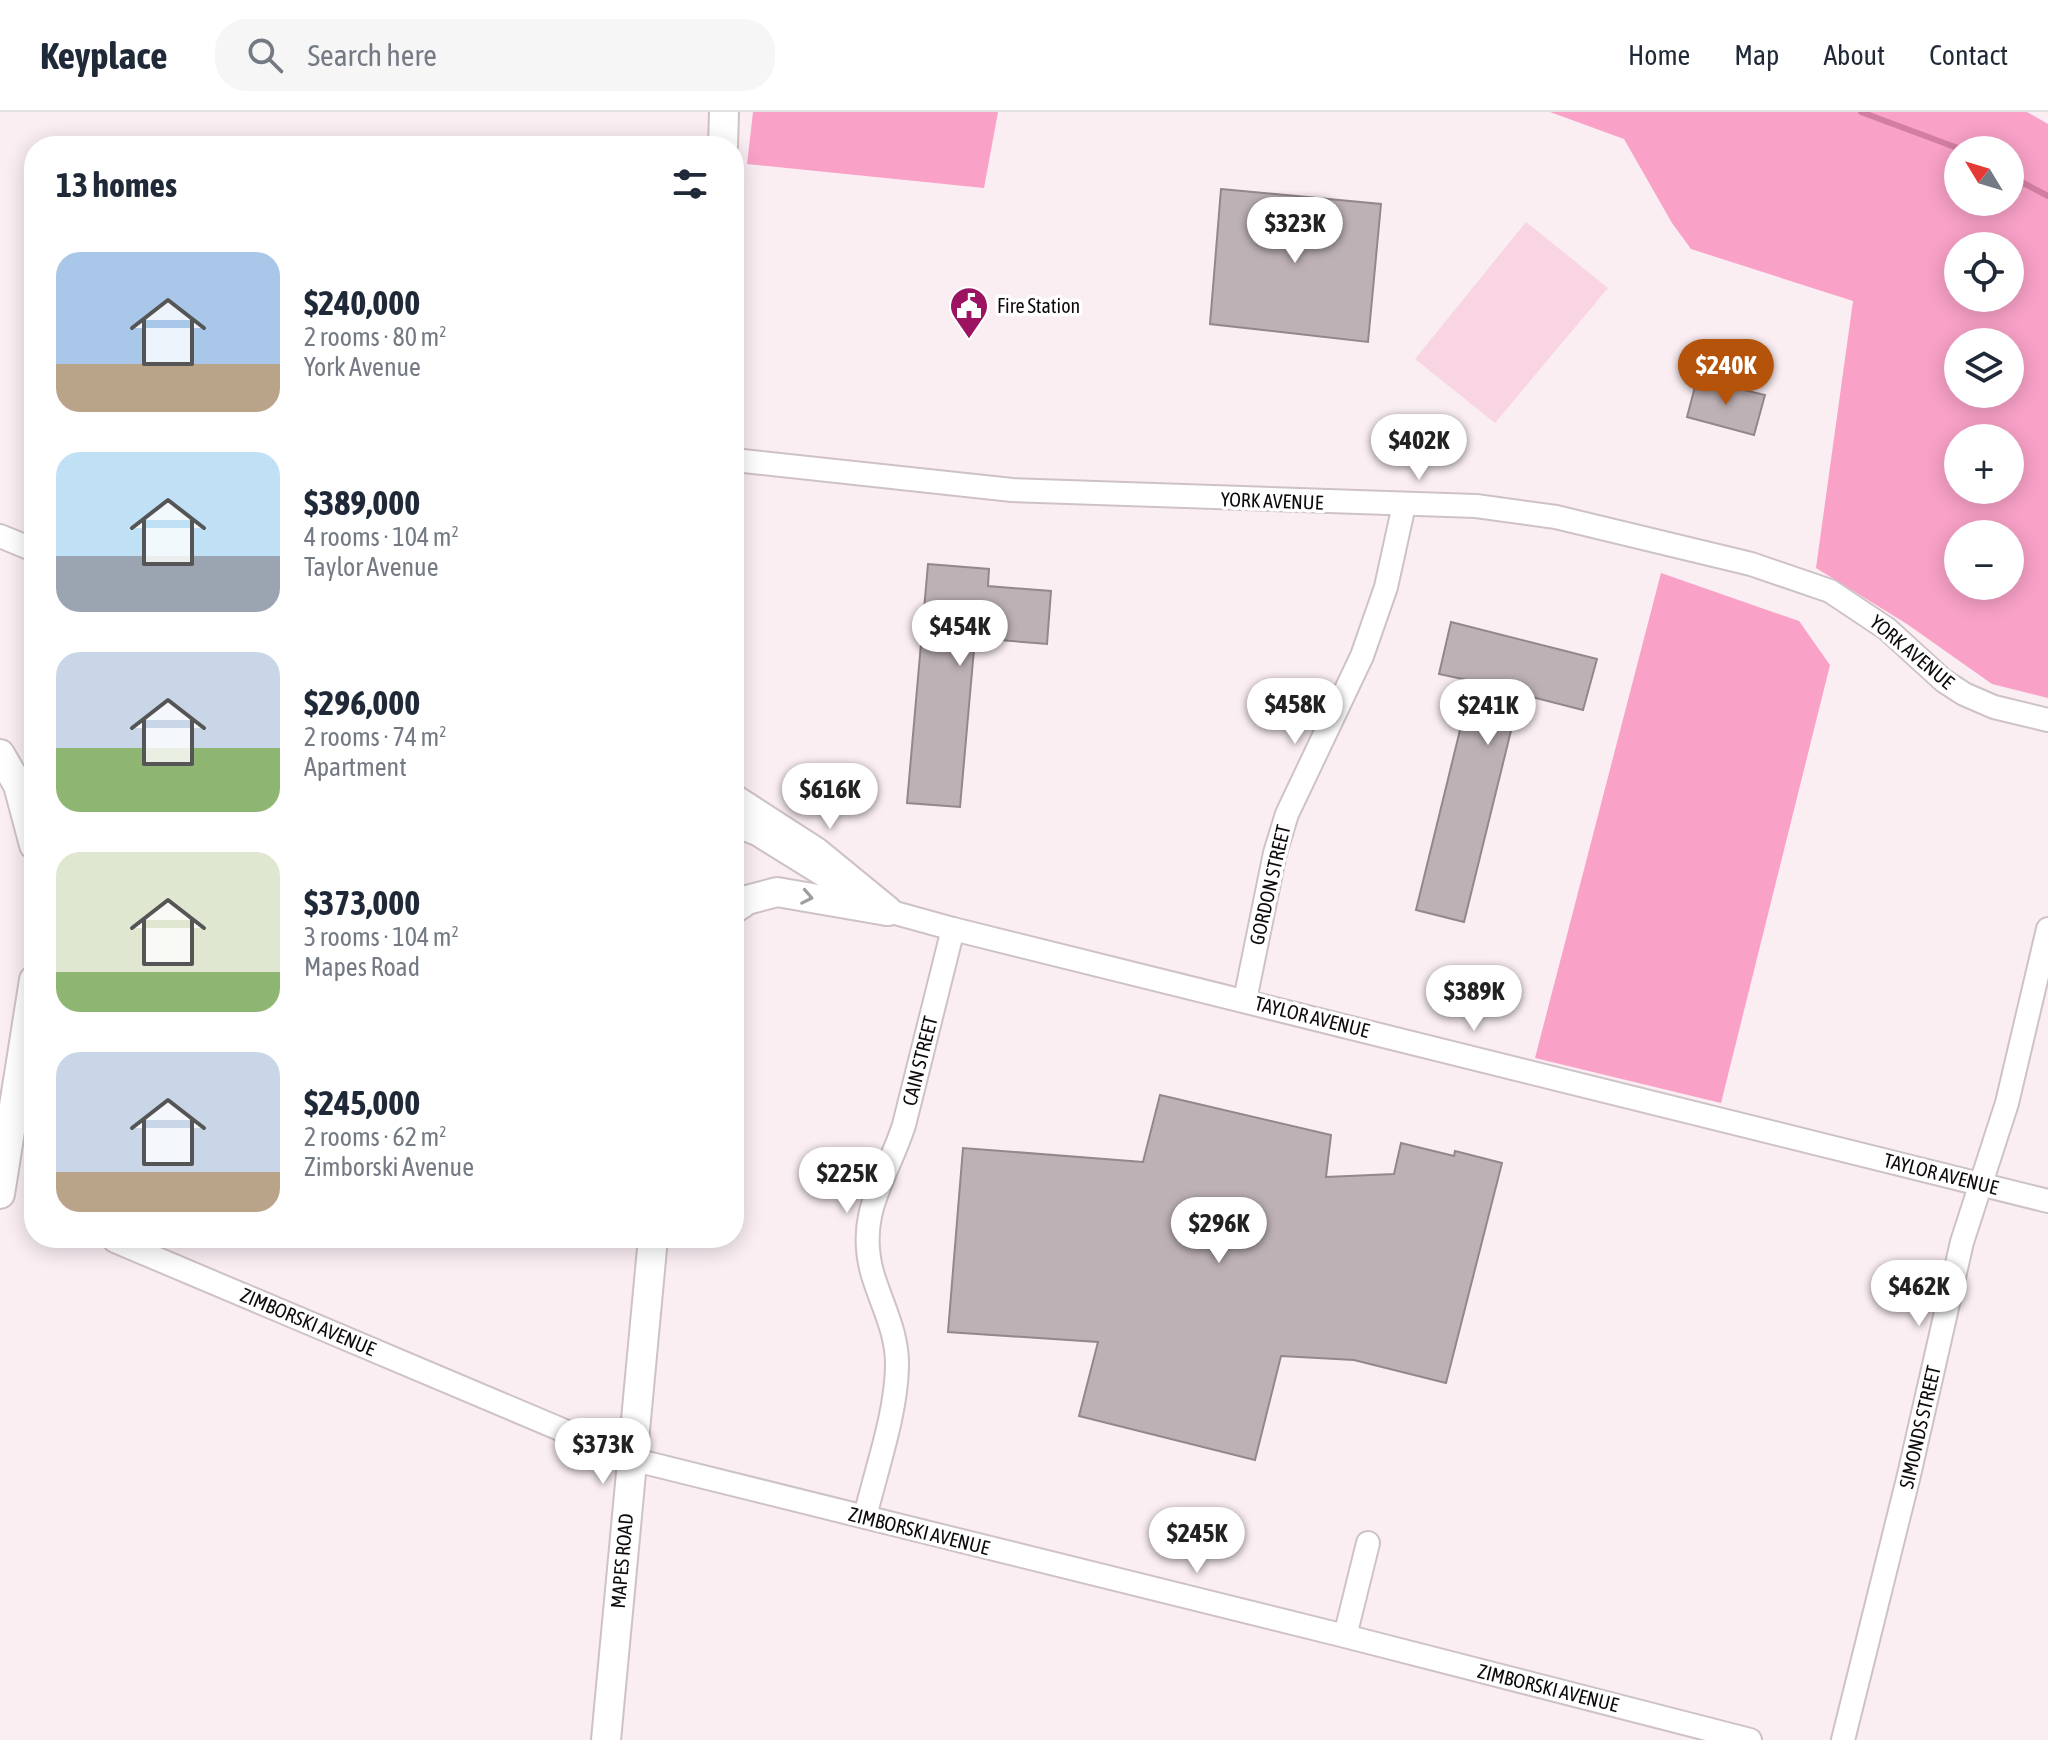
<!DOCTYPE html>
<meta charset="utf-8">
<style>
:root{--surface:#fff;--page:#f6f6f7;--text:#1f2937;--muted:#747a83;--line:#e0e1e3;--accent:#b45309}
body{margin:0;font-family:"Asap Condensed",sans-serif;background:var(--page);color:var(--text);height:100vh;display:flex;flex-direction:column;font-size:30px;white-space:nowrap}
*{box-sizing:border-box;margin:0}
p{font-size:26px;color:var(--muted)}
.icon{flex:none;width:44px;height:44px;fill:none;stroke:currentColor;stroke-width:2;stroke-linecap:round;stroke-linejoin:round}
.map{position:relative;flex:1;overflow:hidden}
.panel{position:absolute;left:24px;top:24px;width:720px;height:1112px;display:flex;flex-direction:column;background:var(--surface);border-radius:32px;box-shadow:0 4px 20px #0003}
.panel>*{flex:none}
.needle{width:52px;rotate:308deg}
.fabs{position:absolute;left:1944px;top:24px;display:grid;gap:16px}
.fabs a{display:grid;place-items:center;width:80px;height:80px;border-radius:50%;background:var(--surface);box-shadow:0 4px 20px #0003;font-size:40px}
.price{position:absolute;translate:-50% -68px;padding:0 18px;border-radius:28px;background:#fff;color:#222;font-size:26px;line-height:52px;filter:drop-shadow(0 2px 4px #0008)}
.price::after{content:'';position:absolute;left:50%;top:48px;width:24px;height:18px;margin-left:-12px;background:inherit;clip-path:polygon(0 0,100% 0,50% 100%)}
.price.selected{background:var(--accent);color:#fff}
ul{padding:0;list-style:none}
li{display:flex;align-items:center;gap:24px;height:200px;padding:0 32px}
li span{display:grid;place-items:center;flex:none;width:224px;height:160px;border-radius:24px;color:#555}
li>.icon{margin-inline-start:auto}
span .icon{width:96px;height:96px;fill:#fffc;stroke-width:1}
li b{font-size:34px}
h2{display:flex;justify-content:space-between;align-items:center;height:96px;padding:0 32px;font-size:34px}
header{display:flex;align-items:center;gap:48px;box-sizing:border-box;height:112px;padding:0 40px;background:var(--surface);border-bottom:2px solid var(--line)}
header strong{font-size:38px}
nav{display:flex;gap:44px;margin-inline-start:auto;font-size:28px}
.search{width:560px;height:72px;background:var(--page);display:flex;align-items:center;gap:20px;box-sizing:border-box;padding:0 28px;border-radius:32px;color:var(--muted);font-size:30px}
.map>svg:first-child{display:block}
.green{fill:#f9d4e2}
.forest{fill:#f9a1c7;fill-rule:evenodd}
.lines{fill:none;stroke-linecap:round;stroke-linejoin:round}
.stream{stroke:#d27ea3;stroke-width:6}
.building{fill:#bdb1b5;stroke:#92878b;stroke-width:2}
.minor-casing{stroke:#cec2c6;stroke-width:26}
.tertiary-casing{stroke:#cec2c6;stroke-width:32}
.minor{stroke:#fff;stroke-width:22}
.tertiary{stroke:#fff;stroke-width:28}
.oneway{stroke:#9f9d9e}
.labels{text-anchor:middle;stroke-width:7;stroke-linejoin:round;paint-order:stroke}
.poi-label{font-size:20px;fill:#0f0b0c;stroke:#fff;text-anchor:start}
.street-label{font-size:20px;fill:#0f0b0c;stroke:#fff}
</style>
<header>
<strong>Keyplace</strong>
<div class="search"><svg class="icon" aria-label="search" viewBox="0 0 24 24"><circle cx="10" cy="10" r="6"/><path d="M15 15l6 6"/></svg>Search here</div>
<nav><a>Home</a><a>Map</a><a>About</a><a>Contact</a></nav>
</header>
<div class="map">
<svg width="2048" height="1628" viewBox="0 0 2048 1628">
<rect width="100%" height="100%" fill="#faeef3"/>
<polygon class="green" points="1526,110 1608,176 1495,311 1415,247"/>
<g class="forest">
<polygon points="753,0 998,0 984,76 747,52"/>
<path d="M1550,0H2027L2048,12V586L1992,572L1907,512L1816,456L1853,189L1691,137L1672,111L1624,27ZM1958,38H2010V90H1958ZM1958,134H2010V186H1958ZM1958,230H2010V282H1958ZM1958,326H2010V378H1958ZM1958,422H2010V474H1958Z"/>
<polygon points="1661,461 1799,509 1830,553 1721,991 1535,946"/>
</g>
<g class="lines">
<g class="stream">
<polyline points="1861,0 1963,38"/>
<polyline points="2010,64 2048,84"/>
</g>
</g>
<g class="building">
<polygon points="1221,77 1381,92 1368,230 1210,212"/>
<polygon points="1697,267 1765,283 1754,323 1687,305"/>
<polygon points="928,452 989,457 988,474 1051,479 1047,532 975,526 960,695 907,691"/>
<polygon points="1451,510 1597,547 1583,598 1520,582 1464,810 1416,798 1472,569 1439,562"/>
<polygon points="1160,983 1331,1023 1326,1065 1394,1062 1401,1031 1454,1044 1455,1039 1502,1051 1446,1271 1354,1248 1281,1244 1255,1348 1079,1304 1098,1230 948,1220 963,1036 1143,1050"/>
</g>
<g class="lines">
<defs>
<g id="minor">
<polyline points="734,348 1012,378 1476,394 1556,405 1751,452 1830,479 1887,517 1944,569 1964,582 1994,595 2048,608"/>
<polyline points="0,424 34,438"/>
<polyline points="734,713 757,722 844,776"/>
<polyline points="874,792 888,799 953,817 2048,1089"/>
<polyline points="1245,888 1275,741 1287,702 1362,544 1386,475 1404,393"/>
<polyline points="115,1129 631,1347 1345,1524 1750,1628"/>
<path d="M865,1405C876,1358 896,1303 897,1255C898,1220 881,1192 872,1160C856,1100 887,1066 904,1013L953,817"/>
<polyline points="1345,1524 1368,1431"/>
<polyline points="1843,1628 1909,1363 1962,1130 2007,991 2048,817"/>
</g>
<g id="tertiary">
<polyline points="723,34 724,0"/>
<polyline points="0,642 18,673 34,733"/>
<polyline points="734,687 816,740 888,799"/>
<polyline points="734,797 747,788 777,780 887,799"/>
<polyline points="0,1082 34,868"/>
<polyline points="606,1628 653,1126"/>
</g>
</defs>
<use href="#minor" class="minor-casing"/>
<use href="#tertiary" class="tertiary-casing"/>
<use href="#minor" class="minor"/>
<use href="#tertiary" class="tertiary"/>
</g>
<defs><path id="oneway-chevron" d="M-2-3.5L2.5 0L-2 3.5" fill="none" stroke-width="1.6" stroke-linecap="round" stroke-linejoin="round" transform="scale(2)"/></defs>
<use class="oneway" href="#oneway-chevron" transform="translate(807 785) rotate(11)"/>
<defs>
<symbol id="civic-pin" viewBox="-11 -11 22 30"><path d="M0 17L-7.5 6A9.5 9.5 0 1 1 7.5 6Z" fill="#9c1362" stroke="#fff"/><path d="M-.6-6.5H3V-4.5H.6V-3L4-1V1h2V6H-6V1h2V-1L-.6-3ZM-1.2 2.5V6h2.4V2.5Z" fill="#fff"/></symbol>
</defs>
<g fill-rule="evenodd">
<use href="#civic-pin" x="947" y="172" width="44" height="60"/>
</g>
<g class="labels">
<g class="poi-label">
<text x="997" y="201">Fire Station</text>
</g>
<g class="street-label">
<text transform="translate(1272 389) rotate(2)" y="7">YORK AVENUE</text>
<text transform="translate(1912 540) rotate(40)" y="7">YORK AVENUE</text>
<text transform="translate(1270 773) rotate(-77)" y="7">GORDON STREET</text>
<text transform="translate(1312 905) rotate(14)" y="7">TAYLOR AVENUE</text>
<text transform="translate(920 949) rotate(-76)" y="7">CAIN STREET</text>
<text transform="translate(1941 1062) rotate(14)" y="7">TAYLOR AVENUE</text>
<text transform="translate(308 1210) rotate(23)" y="7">ZIMBORSKI AVENUE</text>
<text transform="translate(1920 1315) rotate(-77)" y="7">SIMONDS STREET</text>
<text transform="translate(919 1419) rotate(14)" y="7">ZIMBORSKI AVENUE</text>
<text transform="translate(622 1449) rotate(-85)" y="7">MAPES ROAD</text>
<text transform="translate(1548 1576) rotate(14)" y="7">ZIMBORSKI AVENUE</text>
</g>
</g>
</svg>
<div class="fabs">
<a><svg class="needle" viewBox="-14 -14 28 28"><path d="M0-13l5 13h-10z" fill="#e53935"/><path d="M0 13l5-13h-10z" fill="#747a83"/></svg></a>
<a><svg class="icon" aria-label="locate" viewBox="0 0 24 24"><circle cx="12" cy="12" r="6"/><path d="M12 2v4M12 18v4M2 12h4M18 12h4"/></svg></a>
<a><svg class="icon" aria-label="layers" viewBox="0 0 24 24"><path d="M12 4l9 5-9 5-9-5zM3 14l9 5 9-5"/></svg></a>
<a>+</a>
<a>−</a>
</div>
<b class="price" style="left:1295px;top:153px">$323K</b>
<b class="price selected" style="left:1726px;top:295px">$240K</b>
<b class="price" style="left:1419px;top:370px">$402K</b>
<b class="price" style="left:960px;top:556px">$454K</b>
<b class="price" style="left:1295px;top:634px">$458K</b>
<b class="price" style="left:1488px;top:635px">$241K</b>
<b class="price" style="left:830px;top:719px">$616K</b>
<b class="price" style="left:1474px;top:921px">$389K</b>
<b class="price" style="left:847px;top:1103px">$225K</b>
<b class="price" style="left:1219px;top:1153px">$296K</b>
<b class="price" style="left:1919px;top:1216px">$462K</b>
<b class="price" style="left:603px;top:1374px">$373K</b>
<b class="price" style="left:1197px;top:1463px">$245K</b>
<section class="panel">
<h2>13 homes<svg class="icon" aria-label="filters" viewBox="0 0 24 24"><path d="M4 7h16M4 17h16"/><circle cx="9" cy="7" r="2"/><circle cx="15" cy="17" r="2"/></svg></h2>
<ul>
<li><span style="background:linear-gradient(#a9c7e8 70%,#b9a48a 0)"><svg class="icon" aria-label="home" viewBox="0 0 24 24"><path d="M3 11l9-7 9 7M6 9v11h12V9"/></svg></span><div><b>$240,000</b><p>2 rooms · 80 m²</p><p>York Avenue</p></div></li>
<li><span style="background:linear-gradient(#bfe0f5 65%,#9aa5b1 0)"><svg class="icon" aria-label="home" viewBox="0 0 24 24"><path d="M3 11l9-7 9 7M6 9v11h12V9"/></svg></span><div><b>$389,000</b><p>4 rooms · 104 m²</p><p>Taylor Avenue</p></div></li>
<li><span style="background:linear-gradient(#c9d6e8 60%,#8fb573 0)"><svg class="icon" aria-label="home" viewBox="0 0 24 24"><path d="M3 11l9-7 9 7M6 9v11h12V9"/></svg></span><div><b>$296,000</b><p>2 rooms · 74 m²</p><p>Apartment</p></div></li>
<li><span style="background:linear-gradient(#dfe7d0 75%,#8fb573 0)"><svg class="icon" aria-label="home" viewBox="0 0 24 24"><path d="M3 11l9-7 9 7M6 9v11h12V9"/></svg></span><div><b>$373,000</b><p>3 rooms · 104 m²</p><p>Mapes Road</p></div></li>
<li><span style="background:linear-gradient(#c9d6e8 75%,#b9a48a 0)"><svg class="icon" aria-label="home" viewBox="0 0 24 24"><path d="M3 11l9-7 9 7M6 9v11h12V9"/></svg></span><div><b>$245,000</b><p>2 rooms · 62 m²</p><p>Zimborski Avenue</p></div></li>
</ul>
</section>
</div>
